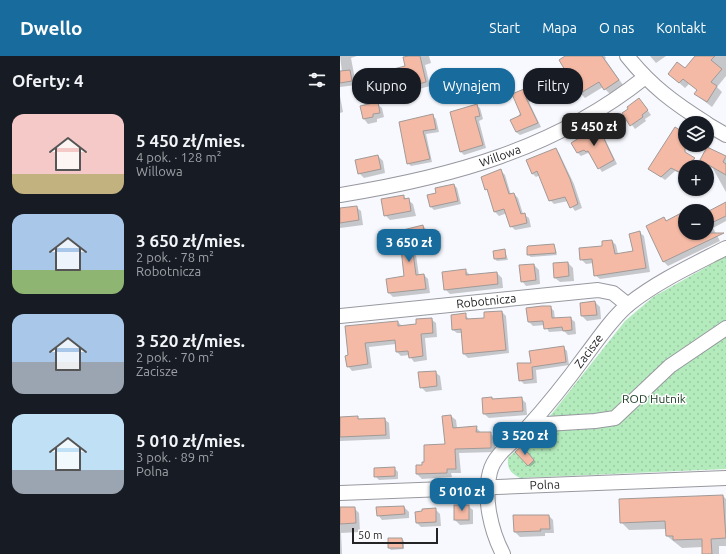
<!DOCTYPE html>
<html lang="pl">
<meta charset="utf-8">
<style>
:root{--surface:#171b24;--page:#20242c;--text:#f1f3f6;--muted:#9ea1a6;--accent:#176c9d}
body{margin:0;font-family:Ubuntu,sans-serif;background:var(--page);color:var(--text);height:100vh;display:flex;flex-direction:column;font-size:15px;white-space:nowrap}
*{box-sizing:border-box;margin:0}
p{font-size:13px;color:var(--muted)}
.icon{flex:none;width:22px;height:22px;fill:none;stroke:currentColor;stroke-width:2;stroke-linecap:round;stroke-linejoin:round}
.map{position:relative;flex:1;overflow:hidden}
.panel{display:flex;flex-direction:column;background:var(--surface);width:340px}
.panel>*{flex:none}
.banner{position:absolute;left:12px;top:12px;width:314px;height:36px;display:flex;gap:8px}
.controls{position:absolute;left:338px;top:60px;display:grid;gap:8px}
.controls a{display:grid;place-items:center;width:36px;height:36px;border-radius:50%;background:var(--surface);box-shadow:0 1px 3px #0004;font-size:20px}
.scale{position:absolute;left:12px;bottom:10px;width:86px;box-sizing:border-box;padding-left:4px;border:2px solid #242427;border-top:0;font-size:11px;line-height:14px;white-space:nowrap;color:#242427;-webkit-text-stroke:3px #fff;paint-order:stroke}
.price{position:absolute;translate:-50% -34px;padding:0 9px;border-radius:8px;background:var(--accent);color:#fff;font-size:13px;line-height:26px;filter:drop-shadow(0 1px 2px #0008)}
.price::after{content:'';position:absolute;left:50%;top:24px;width:12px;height:9px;margin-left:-6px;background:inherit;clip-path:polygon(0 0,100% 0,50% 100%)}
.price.active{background:#222;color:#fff}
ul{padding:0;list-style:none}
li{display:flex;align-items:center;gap:12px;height:100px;padding:0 12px}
li span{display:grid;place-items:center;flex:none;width:112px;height:80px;border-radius:12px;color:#555}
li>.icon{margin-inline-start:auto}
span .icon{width:48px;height:48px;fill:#fffc;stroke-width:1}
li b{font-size:17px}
h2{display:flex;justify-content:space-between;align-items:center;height:48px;padding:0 12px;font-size:17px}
.chip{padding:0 14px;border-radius:16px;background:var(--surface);box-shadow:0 1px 3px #0004;font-size:14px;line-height:36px}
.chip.active{background:var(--accent);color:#fff}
header{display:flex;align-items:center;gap:24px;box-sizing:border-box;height:56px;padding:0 20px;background:var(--accent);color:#fff}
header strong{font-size:19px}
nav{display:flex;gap:22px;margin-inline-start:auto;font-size:14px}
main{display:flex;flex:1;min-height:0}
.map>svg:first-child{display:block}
.grass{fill:url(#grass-dots)}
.shadow{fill:#0003}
.building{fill:#f5baa5;stroke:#a19a98}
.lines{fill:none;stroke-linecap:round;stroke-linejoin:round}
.minor-casing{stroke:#9899a0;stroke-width:16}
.minor{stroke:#fff;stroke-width:14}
.labels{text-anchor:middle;stroke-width:3;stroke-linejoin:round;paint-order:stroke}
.street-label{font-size:12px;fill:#242427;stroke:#fff}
.park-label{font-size:12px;fill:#16391f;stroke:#fff}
</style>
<header>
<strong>Dwello</strong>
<nav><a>Start</a><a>Mapa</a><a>O nas</a><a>Kontakt</a></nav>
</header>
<main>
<section class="panel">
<h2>Oferty: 4<svg class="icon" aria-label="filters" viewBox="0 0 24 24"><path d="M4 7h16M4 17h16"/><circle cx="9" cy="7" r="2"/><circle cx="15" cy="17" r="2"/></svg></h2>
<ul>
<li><span style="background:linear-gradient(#f6c9c9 75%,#c2b280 0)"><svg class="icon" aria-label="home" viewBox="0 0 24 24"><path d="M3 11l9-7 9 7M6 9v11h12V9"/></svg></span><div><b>5 450 zł/mies.</b><p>4 pok. · 128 m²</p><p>Willowa</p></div></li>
<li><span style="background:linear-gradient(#a9c7e8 70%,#8fb573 0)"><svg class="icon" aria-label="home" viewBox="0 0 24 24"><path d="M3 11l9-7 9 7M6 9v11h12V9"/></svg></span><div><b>3 650 zł/mies.</b><p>2 pok. · 78 m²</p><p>Robotnicza</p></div></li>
<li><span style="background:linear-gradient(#a9c7e8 60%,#9aa5b1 0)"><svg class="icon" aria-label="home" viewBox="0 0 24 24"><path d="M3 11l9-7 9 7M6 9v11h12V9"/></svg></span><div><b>3 520 zł/mies.</b><p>2 pok. · 70 m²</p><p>Zacisze</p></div></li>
<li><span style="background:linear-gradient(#bfe0f5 70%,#9aa5b1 0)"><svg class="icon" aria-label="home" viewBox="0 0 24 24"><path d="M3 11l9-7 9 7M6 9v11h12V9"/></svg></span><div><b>5 010 zł/mies.</b><p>3 pok. · 89 m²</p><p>Polna</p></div></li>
</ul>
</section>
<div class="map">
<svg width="386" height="498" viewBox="0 0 386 498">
<defs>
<pattern id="grass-dots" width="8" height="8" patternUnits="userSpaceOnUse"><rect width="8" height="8" fill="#b3ebbd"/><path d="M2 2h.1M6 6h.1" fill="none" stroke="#9ac9a2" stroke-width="1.8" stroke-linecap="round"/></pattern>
</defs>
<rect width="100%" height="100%" fill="#f8f9fe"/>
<path class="grass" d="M386,200V413L180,422C170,417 167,412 168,402L206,365L285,265L313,241Z"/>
<g class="shadow">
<polygon points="0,0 17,0 11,2 16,29 0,31 0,17 2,16"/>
<polygon points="72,0 89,0 91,7 85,9 90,30 79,33 75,29 74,24 57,28 53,24 66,11"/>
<polygon points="227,0 265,0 266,2 265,3 283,29 270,38 263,31 245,42 240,37"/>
<polygon points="310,0 326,0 316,7"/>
<polygon points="356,0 386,0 386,20 377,31 382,36 372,51 355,38 358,34 349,28 345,32 329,18 345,13"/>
<polygon points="184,34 191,45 189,46 201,71 180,79 176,76 176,63 181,56"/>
<polygon points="0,40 3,56 0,57"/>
<polygon points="37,48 42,52 44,61 37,63 37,66 28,68 24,63"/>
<polygon points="303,48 311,59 305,63 306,65 295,73 283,57"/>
<polygon points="136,49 140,52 143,63 139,65 146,92 124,99 120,95"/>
<polygon points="93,60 96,63 99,76 86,78 92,106 71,110 68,107 60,66"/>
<polygon points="258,71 261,75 277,108 262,116 251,99 248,97 241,100 238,97"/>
<polygon points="345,79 345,89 348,89 343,96 360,107 368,92 386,102 386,136 372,111 367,120 367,111 345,111 345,120 335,115 325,124 309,112"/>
<polygon points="216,93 219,97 234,128 242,152 235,155 228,145 214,148 210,144 200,119 196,121 192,117"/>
<polygon points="38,100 43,105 45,117 24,122 19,117"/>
<polygon points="161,115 165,119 171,139 174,138 178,142 183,158 189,162 191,171 175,174 171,170 167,157 159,160 155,156 149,137 146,133"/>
<polygon points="114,129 117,132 121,148 94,154 91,151 97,137"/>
<polygon points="63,140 73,148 76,160 50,164 45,159"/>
<polygon points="386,148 386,165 373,172 380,185 328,210 324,206 307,171 324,162 327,165 345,156 345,177 367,177 367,157"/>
<polygon points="357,150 361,155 347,155"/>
<polygon points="16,151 21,155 23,169 0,172 0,153"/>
<polygon points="83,170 87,174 89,191 75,192 79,220 84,219 88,223 90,237 53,241 49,237 65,221 60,175"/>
<polygon points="299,176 304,180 310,216 260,223 255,219 254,207 246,208 241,203 272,185 276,189 278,198 295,196"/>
<polygon points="214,189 217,199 191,201 188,199"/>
<polygon points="165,195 168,204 157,205 155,203"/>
<polygon points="228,207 233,212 234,225 220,226 215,222"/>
<polygon points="194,209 199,214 200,228 186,230 182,225"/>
<polygon points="125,214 130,219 157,217 162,222 163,232 110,238 105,233"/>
<polygon points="255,246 260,251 261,263 247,265 242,260 241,247"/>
<polygon points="210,251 214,255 215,263 230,262 235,266 236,278 228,279 224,275 209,276 205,269 193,270 189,266 187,253"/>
<polygon points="162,256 166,260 169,297 128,302 124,298 122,277 117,277 113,274 125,259 130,264 145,263"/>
<polygon points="91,263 96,267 97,281 85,282 87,304 74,306 69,299 61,300 57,296 56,288 29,291 32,312 12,315 8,310 9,300 6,271 58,266 62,270 77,269"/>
<polygon points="223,291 227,295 229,309 196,314 197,327 184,328 180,324 192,308"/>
<polygon points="95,316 100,320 102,334 86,336 81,331"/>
<polygon points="152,342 154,344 181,342 186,347 187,359 149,362 144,358"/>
<polygon points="111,360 116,364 117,372 136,371 141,377 150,377 155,382 155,396 119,397 121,417 111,417 112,421 82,423 77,418 77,410 83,410 106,389"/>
<polygon points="17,361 20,364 44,363 49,367 50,383 0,385 0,362"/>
<polygon points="182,391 196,406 190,411 176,396"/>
<polygon points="54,412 58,416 58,423 39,424 35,420"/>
<polygon points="383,440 386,443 386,490 379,490 379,498 363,498 363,491 342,492 327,480 327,473 289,474 281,466"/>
<polygon points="128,450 133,454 133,468 120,469 115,464"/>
<polygon points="64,451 69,456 69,462 42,464 38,459"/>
<polygon points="0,452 14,452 19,457 20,476 1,477 2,498 0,498"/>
<polygon points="95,453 100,458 101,470 81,471 77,467"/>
<polygon points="209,460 213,464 214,477 205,477 205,480 180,481 175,476"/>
<polygon points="62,483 64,485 64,493 51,494 49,492"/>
</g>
<g class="building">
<polygon points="69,0 80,0 86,26 74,29 72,19 52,24 50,14 65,10 63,1"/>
<polygon points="225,0 262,0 279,24 264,34 259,26 239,38 219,4"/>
<polygon points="355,0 375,0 371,4 382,13 371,26 377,30 367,46 354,38 357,34 343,23 339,27 328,18 337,6 345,12"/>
<polygon points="10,14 12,25 0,27 0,15"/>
<polygon points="184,33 188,41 186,42 198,67 176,76 170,64 181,59 172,38"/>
<polygon points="299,42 308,54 302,59 303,61 290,70 282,57 288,53 287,51"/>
<polygon points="38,46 40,57 33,58 33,61 23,63 20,50"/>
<polygon points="137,48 140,60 135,61 143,89 120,96 110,56"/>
<polygon points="93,58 96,73 83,75 90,103 67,108 59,66"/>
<polygon points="258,70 274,104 258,113 248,95 246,96 244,94 237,97 231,87"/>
<polygon points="335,71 345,77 345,96 355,102 345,111 345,119 331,112 321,121 308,113"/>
<polygon points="367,91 386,100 383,106 386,108 386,119 360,104"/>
<polygon points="216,92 230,123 238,148 230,152 225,141 209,145 197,115 192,118 186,104"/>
<polygon points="38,99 41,113 18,118 15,104"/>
<polygon points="161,113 169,138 174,137 181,158 185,157 187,167 170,171 164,153 154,156 147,133 145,134 141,121"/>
<polygon points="114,128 118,145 90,151 87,139 96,137 95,132"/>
<polygon points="64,139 64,143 69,142 71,155 44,160 41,143"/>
<polygon points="386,146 386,160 367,169 367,156"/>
<polygon points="17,150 19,164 0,167 0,152"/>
<polygon points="345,155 345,177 384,177 323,206 306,170 324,161 326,165"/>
<polygon points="83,169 86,187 72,189 76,219 84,218 86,233 48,237 46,223 64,220 59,175"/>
<polygon points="300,175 306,212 254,220 252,203 240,204 239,192 262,190 262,185 272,184 275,198 293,195 289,178"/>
<polygon points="214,188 216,197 187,199 187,191 188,190"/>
<polygon points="165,193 166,202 154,203 153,195"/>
<polygon points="228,206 229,220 214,222 213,207"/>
<polygon points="194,208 196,224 181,226 179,209"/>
<polygon points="126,213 126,219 157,216 158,228 104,234 102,216"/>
<polygon points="255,245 257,259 241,260 240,247"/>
<polygon points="202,250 211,250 212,262 231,261 232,274 223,275 222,271 204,273 203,265 188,266 186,252"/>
<polygon points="162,255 166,294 123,298 121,273 112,274 111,259 126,257 126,263 144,262 144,256"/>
<polygon points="92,262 93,277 81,278 83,300 69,302 68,295 56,296 55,284 25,287 28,308 7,311 5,300 8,299 5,270 58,265 58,270 76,268 76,263"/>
<polygon points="224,290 226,306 192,311 193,323 179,325 177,307 191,307 189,295"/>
<polygon points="96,315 97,330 80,332 78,316"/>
<polygon points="152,341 152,343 182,341 183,355 143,358 142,342"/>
<polygon points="111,359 113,372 137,370 136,376 151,376 151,392 115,393 116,413 107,413 107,417 76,418 76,409 82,409 82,406 84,406 84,389 105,388 102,360"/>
<polygon points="18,360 18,363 45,362 46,379 0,381 0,361"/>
<polygon points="182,390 194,404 188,410 175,396"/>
<polygon points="55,411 55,420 34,421 34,412"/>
<polygon points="383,439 386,482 371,483 372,498 362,498 362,483 333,484 333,480 326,480 325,465 280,467 279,443"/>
<rect x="114" y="449" width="15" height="15"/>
<polygon points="64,450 65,458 37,460 36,451"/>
<polygon points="0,451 15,451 16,467 0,468"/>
<polygon points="96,452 96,466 76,467 75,456 82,455 82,453"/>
<polygon points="173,459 209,459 210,473 200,473 201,475 174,476"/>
<polygon points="48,482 62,482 63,492 48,492"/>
</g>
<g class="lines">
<defs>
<g id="minor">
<path d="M287,0C311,30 334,47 366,67"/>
<polyline points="367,68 386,79"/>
<path id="s1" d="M0,139C111,121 215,93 304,22"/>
<path id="s2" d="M0,260L258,234L273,237L288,249"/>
<polyline points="190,369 255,365 275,362 330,310 386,272"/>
<path id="s3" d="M0,437L386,422"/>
<path id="s4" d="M163,498C151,475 143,441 150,416C154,398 175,385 187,372C208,349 227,325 246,299C259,282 272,262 289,248C318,225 353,209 386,192"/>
</g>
</defs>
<use href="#minor" class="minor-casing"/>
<use href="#minor" class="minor"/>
</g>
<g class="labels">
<g class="street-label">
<text dy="4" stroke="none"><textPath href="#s1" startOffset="165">Willowa</textPath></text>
<text dy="4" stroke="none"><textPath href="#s2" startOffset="147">Robotnicza</textPath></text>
<text dy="4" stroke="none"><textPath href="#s4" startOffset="242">Zacisze</textPath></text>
<text dy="4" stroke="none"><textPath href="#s3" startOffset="205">Polna</textPath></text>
</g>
<g class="park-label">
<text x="314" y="347">ROD Hutnik</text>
</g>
</g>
</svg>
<div class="controls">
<a><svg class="icon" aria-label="layers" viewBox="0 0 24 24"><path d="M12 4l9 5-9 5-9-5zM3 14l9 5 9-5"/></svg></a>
<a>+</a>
<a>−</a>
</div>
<div class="scale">50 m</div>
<b class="price active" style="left:254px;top:91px">5 450 zł</b>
<b class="price" style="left:69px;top:207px">3 650 zł</b>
<b class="price" style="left:185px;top:400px">3 520 zł</b>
<b class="price" style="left:122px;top:456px">5 010 zł</b>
<div class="banner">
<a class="chip">Kupno</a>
<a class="chip active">Wynajem</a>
<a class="chip">Filtry</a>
</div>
</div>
</main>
